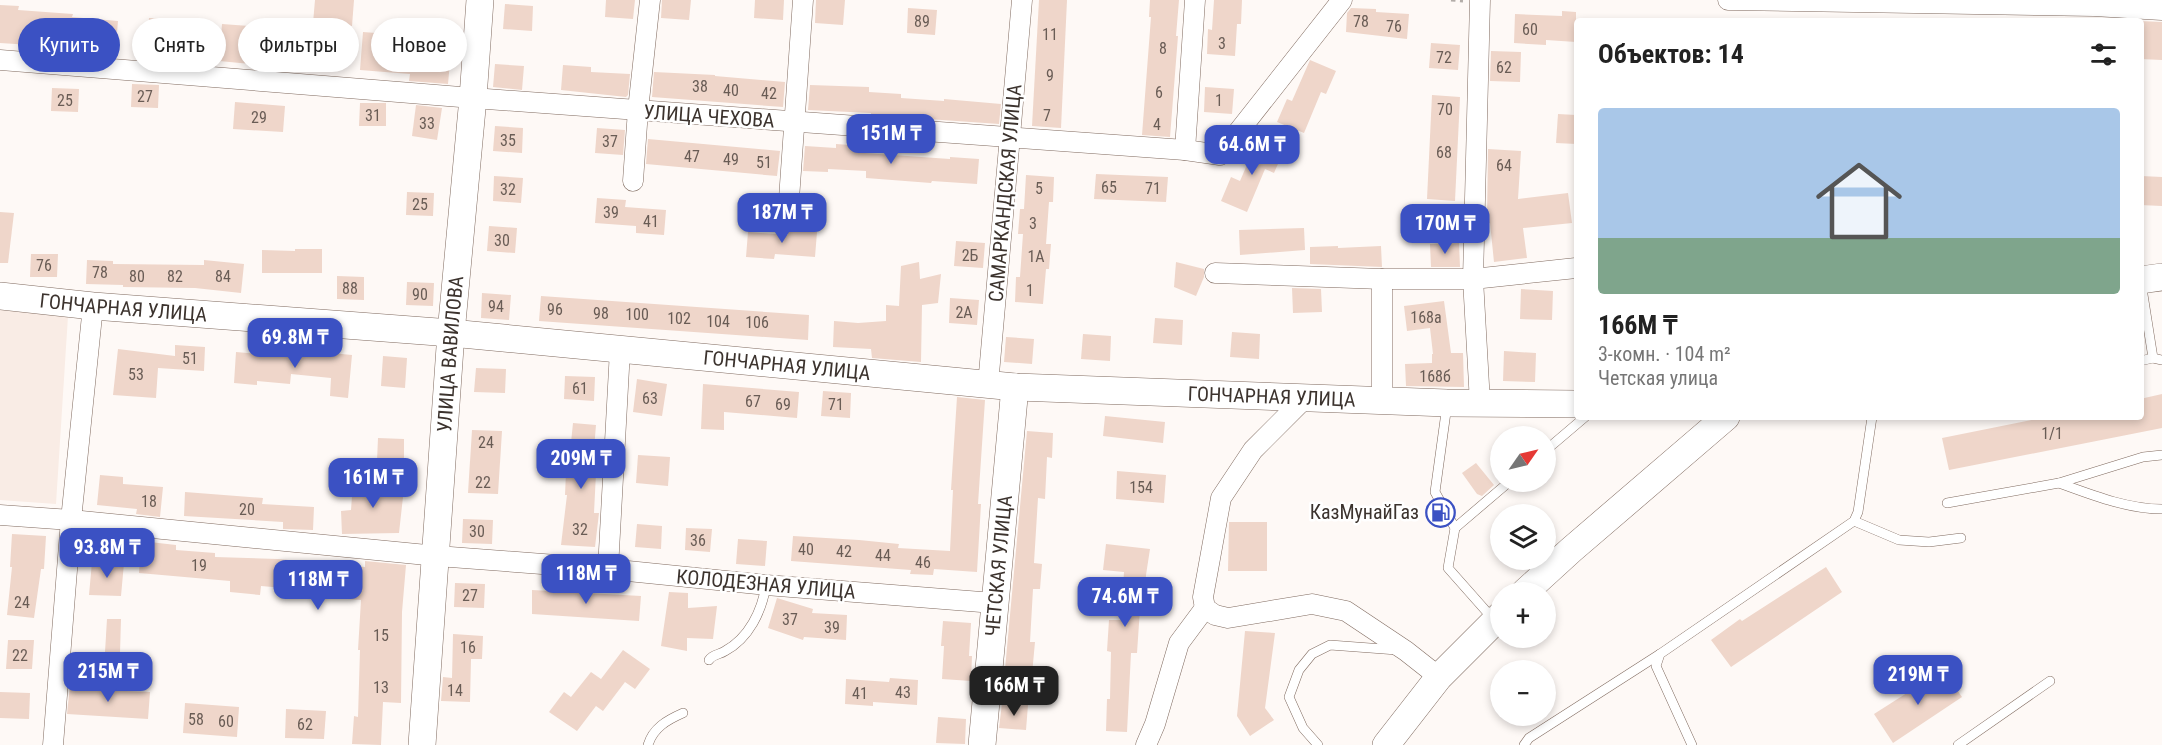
<!DOCTYPE html>
<html lang="ru">
<meta charset="utf-8">
<style>
:root{--surface:#fff;--page:#f2f2f2;--text:#222;--muted:#767676;--accent:#3b51c3}
body{margin:0;font-family:"Roboto Condensed",sans-serif;background:var(--page);color:var(--text);height:100vh;display:flex;flex-direction:column;font-size:22px;white-space:nowrap}
*{box-sizing:border-box;margin:0}
p{font-size:20px;color:var(--muted)}
.icon{flex:none;width:33px;height:33px;fill:none;stroke:currentColor;stroke-width:2;stroke-linecap:round;stroke-linejoin:round}
.map{position:relative;flex:1;overflow:hidden}
.sheet{position:absolute;left:1574px;top:18px;width:570px;height:402px;display:flex;flex-direction:column;background:var(--surface);border-radius:6px;box-shadow:0 3px 9px #0003}
.sheet>*{flex:none}
.banner{position:absolute;left:18px;top:18px;width:570px;height:54px;display:flex;gap:12px}
.needle{width:39px;rotate:56deg}
.buttons{position:absolute;left:1490px;top:426px;display:grid;gap:12px}
.buttons a{display:grid;place-items:center;width:66px;height:66px;border-radius:50%;background:var(--surface);box-shadow:0 3px 9px #0003;font-size:30px}
.price{position:absolute;translate:-50% -51px;padding:0 14px;border-radius:12px;background:var(--accent);color:#fff;font-size:20px;line-height:39px;filter:drop-shadow(0 2px 3px #0008)}
.price::after{content:'';position:absolute;left:50%;top:36px;width:18px;height:14px;margin-left:-9px;background:inherit;clip-path:polygon(0 0,100% 0,50% 100%)}
.price.active{background:#222;color:#fff}
ul{padding:0;list-style:none}
li{display:grid;align-content:center;gap:12px;height:318px;padding:0 24px}
li span{display:grid;place-items:center;height:186px;border-radius:6px;color:#555}
li>.icon{margin-inline-start:auto}
span .icon{width:108px;height:108px;fill:#fffc;stroke-width:1}
li b{font-size:26px}
h2{display:flex;justify-content:space-between;align-items:center;height:72px;padding:0 24px;font-size:26px}
.pill{padding:0 21px;border-radius:27px;background:var(--surface);box-shadow:0 3px 9px #0003;font-size:21px;line-height:54px}
.pill.active{background:var(--accent);color:#fff}
.map>svg:first-child{display:block}
.built{fill:#f9ece5}
.building{fill:#efd6ca}
.lines{fill:none;stroke-linecap:round;stroke-linejoin:round}
.lane-casing{stroke:#806b60;stroke-width:10}
.street-casing{stroke:#806b60;stroke-width:21}
.secondary-casing{stroke:#806b60;stroke-width:28}
.path{stroke:#b3ada9;stroke-width:3;stroke-dasharray:4.5 4.5;stroke-linecap:butt}
.lane{stroke:#fff;stroke-width:9}
.street{stroke:#fff;stroke-width:20}
.secondary{stroke:#fff;stroke-width:27}
.labels{text-anchor:middle;stroke-width:5;stroke-linejoin:round;paint-order:stroke}
.number-label{font-size:16px;fill:#695c55}
.street-label{font-size:20px;fill:#3c332e;stroke:#fff}
.poi-label{font-size:20px;fill:#3c332e;stroke:#fff;text-anchor:end}
</style>
<div class="map">
<svg width="2162" height="745" viewBox="0 0 2162 745">
<rect width="100%" height="100%" fill="#fef9f6"/>
<polygon class="built" points="0,310 68,316 56,504 0,500"/>
<g class="building">
<polygon points="315,0 354,0 352,26 313,23"/>
<polygon points="606,0 635,0 633,19 605,17"/>
<polygon points="662,0 691,0 689,20 661,18"/>
<polygon points="755,0 784,0 783,20 754,18"/>
<polygon points="816,0 845,0 843,25 815,23"/>
<polygon points="1039,0 1067,0 1061,128 1032,126"/>
<polygon points="1150,0 1179,0 1176,36 1178,36 1170,137 1142,135 1151,17 1149,17"/>
<polygon points="1214,0 1242,0 1241,24 1237,24 1235,56 1207,54 1208,29 1212,30"/>
<polygon points="505,4 533,6 532,31 503,29"/>
<polygon points="0,5 19,6 18,10 73,14 72,17 118,21 115,57 31,49 31,45 0,43"/>
<polygon points="908,8 937,10 935,35 907,33"/>
<polygon points="1351,8 1376,9 1376,12 1409,14 1407,39 1346,32 1347,13"/>
<polygon points="1562,11 1576,12 1576,42 1546,40 1546,45 1514,43 1515,14 1562,16"/>
<polygon points="149,18 189,20 186,58 147,55"/>
<polygon points="2140,21 2162,22 2162,60 2140,59"/>
<polygon points="222,24 261,27 260,30 303,34 301,71 261,68 262,65 219,61"/>
<polygon points="363,32 402,35 401,47 451,51 448,84 409,81 410,74 360,70"/>
<polygon points="1431,43 1460,45 1458,70 1429,68"/>
<polygon points="1491,51 1521,52 1520,82 1490,81"/>
<polygon points="1310,60 1336,71 1326,94 1321,92 1304,133 1277,122 1287,99 1292,101"/>
<polygon points="495,64 524,66 522,90 493,87"/>
<polygon points="563,65 591,67 591,72 630,74 628,95 626,97 561,90"/>
<polygon points="654,72 715,75 715,76 785,82 783,107 652,97"/>
<polygon points="132,84 159,85 158,108 131,107"/>
<polygon points="810,85 869,87 869,92 901,94 901,98 944,101 944,99 1001,104 999,124 871,115 871,113 808,110"/>
<polygon points="1205,87 1234,89 1232,114 1204,112"/>
<polygon points="52,88 79,89 78,112 51,111"/>
<polygon points="1432,95 1460,97 1455,201 1427,199"/>
<polygon points="235,102 285,106 283,132 233,129"/>
<polygon points="360,103 386,103 386,126 359,126"/>
<polygon points="416,105 442,108 437,140 412,136"/>
<polygon points="1558,114 1576,115 1576,144 1556,143"/>
<polygon points="495,126 523,128 522,153 493,151"/>
<polygon points="597,128 625,130 623,155 595,153"/>
<polygon points="648,139 780,151 777,176 646,164"/>
<polygon points="1258,139 1284,150 1274,173 1265,169 1247,212 1221,201 1231,177 1240,181"/>
<polygon points="836,144 865,146 864,153 950,159 950,157 979,159 977,184 932,181 931,183 866,178 866,171 828,169 828,172 803,171 805,146 836,148"/>
<polygon points="1488,149 1521,151 1518,199 1568,193 1572,223 1523,228 1527,258 1494,262 1490,223 1487,224 1487,219"/>
<polygon points="1096,174 1168,177 1166,202 1094,199"/>
<polygon points="1026,175 1054,177 1053,202 1049,202 1046,244 1051,244 1049,269 1046,269 1043,304 1015,302 1016,277 1020,277 1023,234 1018,234 1020,209 1024,209"/>
<polygon points="494,176 523,178 521,203 493,201"/>
<polygon points="2141,176 2162,177 2162,206 2140,205"/>
<polygon points="407,192 434,193 433,216 406,215"/>
<polygon points="597,198 626,200 625,207 666,210 664,235 636,233 636,226 595,223"/>
<polygon points="0,212 14,213 8,263 0,263"/>
<polygon points="489,226 517,228 515,253 487,251"/>
<polygon points="1304,228 1305,250 1240,255 1239,230"/>
<polygon points="788,230 817,232 815,257 775,254 774,259 746,257 748,232 788,235"/>
<polygon points="956,241 985,243 983,268 954,266"/>
<polygon points="1459,243 1460,267 1431,267 1430,244"/>
<polygon points="1338,246 1338,248 1381,246 1382,267 1310,264 1310,247"/>
<polygon points="295,249 322,249 322,273 262,273 262,250 295,251"/>
<polygon points="31,254 58,254 57,277 30,277"/>
<polygon points="87,260 113,261 113,264 204,265 204,260 244,264 241,293 195,288 123,287 123,285 86,284"/>
<polygon points="919,262 920,279 941,274 938,303 922,305 921,362 872,358 871,349 833,347 834,321 858,323 886,321 886,305 899,306 901,266"/>
<polygon points="1176,262 1204,269 1204,277 1196,296 1174,287"/>
<polygon points="337,276 364,277 364,300 337,299"/>
<polygon points="407,282 434,283 433,306 406,305"/>
<polygon points="1292,288 1321,289 1322,312 1293,313"/>
<polygon points="1521,289 1553,291 1552,320 1520,319"/>
<polygon points="482,293 511,295 509,320 481,318"/>
<polygon points="541,296 809,315 808,340 539,321"/>
<polygon points="950,298 979,300 977,325 949,323"/>
<polygon points="1444,301 1451,353 1463,353 1464,387 1406,386 1405,364 1432,363 1432,354 1433,354 1430,328 1407,331 1404,306"/>
<polygon points="1155,318 1183,320 1182,345 1153,343"/>
<polygon points="1232,332 1260,334 1259,359 1230,357"/>
<polygon points="1083,334 1111,336 1110,361 1081,359"/>
<polygon points="1006,337 1034,339 1032,364 1004,362"/>
<polygon points="175,345 205,347 204,371 158,368 156,398 113,395 118,349 175,356"/>
<polygon points="311,351 352,355 348,398 330,396 331,378 291,374 290,384 257,381 257,385 234,383 236,352 269,355 269,352 310,355"/>
<polygon points="1504,351 1536,353 1535,382 1503,381"/>
<polygon points="383,356 407,358 405,388 381,386"/>
<polygon points="476,368 506,369 505,393 474,392"/>
<polygon points="565,376 595,377 594,401 564,399"/>
<polygon points="637,379 667,384 662,416 633,412"/>
<polygon points="703,384 799,392 797,418 724,412 724,430 701,429"/>
<polygon points="823,391 851,393 850,418 821,416"/>
<polygon points="2162,394 2162,428 1949,470 1942,438 2047,417 2140,417 2140,399"/>
<polygon points="957,397 985,400 978,504 981,504 977,572 934,569 933,575 910,574 911,570 791,561 793,536 859,540 899,544 898,548 950,551 953,490 951,490"/>
<polygon points="1105,416 1165,422 1163,443 1103,436"/>
<polygon points="573,423 596,425 592,473 596,473 594,513 599,513 595,547 561,545 567,495 565,495 566,472 568,472"/>
<polygon points="472,430 502,431 498,494 468,493"/>
<polygon points="1027,431 1053,433 1052,458 1047,457 1045,499 1038,498 1034,563 1042,564 1040,589 1033,589 1030,642 1035,642 1031,685 1004,680"/>
<polygon points="378,438 404,439 404,462 377,461"/>
<polygon points="638,455 670,457 668,486 636,483"/>
<polygon points="1476,463 1494,485 1482,496 1477,494 1462,473"/>
<polygon points="1117,471 1166,475 1164,503 1116,499"/>
<polygon points="100,475 123,477 123,484 163,487 160,517 136,514 137,509 97,505"/>
<polygon points="379,476 379,486 394,488 403,497 399,533 342,534 341,511 351,510 353,482 362,477"/>
<polygon points="185,492 263,498 262,504 314,507 313,530 283,529 283,522 184,516"/>
<polygon points="463,519 493,520 492,544 462,543"/>
<polygon points="1229,522 1267,522 1267,571 1228,571"/>
<polygon points="637,524 662,526 661,549 635,547"/>
<polygon points="686,528 712,529 710,552 685,550"/>
<polygon points="12,534 46,536 44,569 41,569 34,618 7,615 12,567 10,567"/>
<polygon points="738,539 767,541 765,566 736,564"/>
<polygon points="141,541 176,545 176,550 215,553 215,557 278,559 365,567 365,561 406,565 402,612 401,703 383,702 381,745 352,744 354,716 358,717 360,650 358,650 361,600 306,596 307,590 261,586 260,595 230,592 230,581 139,573"/>
<polygon points="1106,544 1150,549 1146,575 1144,610 1140,609 1137,653 1131,653 1127,732 1106,731 1107,699 1110,699 1111,652 1107,651 1109,620 1121,620 1124,572 1103,570"/>
<polygon points="92,562 124,563 121,596 89,595"/>
<polygon points="1826,567 1842,592 1731,667 1711,640 1740,619 1742,621"/>
<polygon points="455,583 485,584 484,608 454,607"/>
<polygon points="532,590 641,596 639,621 532,614"/>
<polygon points="669,592 688,593 688,608 717,606 713,639 687,638 687,651 661,646"/>
<polygon points="777,598 813,609 812,613 847,615 846,640 804,637 803,640 768,628"/>
<polygon points="107,619 121,619 120,653 105,652"/>
<polygon points="943,621 971,623 969,656 972,656 971,681 942,679 944,646 941,646"/>
<polygon points="1245,631 1275,633 1265,708 1274,720 1250,736 1237,716"/>
<polygon points="453,634 483,636 482,659 471,659 470,702 441,701 443,677 452,678"/>
<polygon points="8,640 34,640 32,669 6,669"/>
<polygon points="623,650 650,669 635,689 625,682 603,711 596,706 577,731 549,712 564,692 571,697 591,672 601,679"/>
<polygon points="1943,670 1962,697 1893,743 1874,714"/>
<polygon points="890,678 918,680 917,705 873,702 873,706 845,704 846,679 889,682"/>
<polygon points="70,685 102,686 101,690 150,692 148,719 67,714"/>
<polygon points="0,692 30,693 29,719 0,718"/>
<polygon points="185,703 239,707 237,737 183,733"/>
<polygon points="1002,703 1028,705 1026,730 999,728"/>
<polygon points="286,709 326,711 324,739 285,738"/>
<polygon points="938,717 966,719 965,744 936,743"/>
</g>
<g class="lines">
<defs>
<g id="lane">
<polyline points="2141,282 2153,358 2162,360"/>
<polyline points="2140,361 2153,358"/>
<polyline points="1447,405 1435,492 1455,528 1448,568 1494,620"/>
<polyline points="1545,451 1585,417"/>
<path d="M2059,483C2092,495 2127,509 2162,509"/>
<polyline points="1947,503 2059,483 2143,457 2162,455"/>
<polyline points="1854,521 1899,540 1929,542 1961,538"/>
<polyline points="1455,528 1509,482"/>
<path d="M709,660C713,654 719,655 725,651C749,638 762,611 766,585"/>
<path d="M648,745C653,728 667,720 683,713"/>
<polyline points="1318,745 1303,728 1289,697 1299,670 1312,654 1330,645 1397,650"/>
<polyline points="1524,745 1529,738 1660,654"/>
<polyline points="1692,745 1656,666 1660,654 1854,521 1858,512 1872,417"/>
<polyline points="1958,745 2050,681"/>
</g>
<g id="street">
<polyline points="1728,0 2094,6 2162,10"/>
<polyline points="0,60 473,98 1185,150 1220,155 1342,0"/>
<polyline points="1185,150 1195,0"/>
<polyline points="633,181 638,110 650,0"/>
<polyline points="789,199 803,0"/>
<polyline points="1215,273 1382,279 1473,279 1576,268"/>
<polyline points="1382,279 1382,400"/>
<polyline points="988,385 1022,0"/>
<polyline points="1307,396 1253,450 1221,498 1203,597 1205,608 1215,615 1228,618 1312,604 1346,611 1406,651 1439,677"/>
<polyline points="1480,403 1473,279 1480,0"/>
<polyline points="0,515 71,520 437,556 608,569 766,585 994,603"/>
<polyline points="608,569 620,350"/>
<polyline points="53,745 71,520 93,306"/>
<polyline points="1146,745 1155,724 1179,643 1205,608"/>
</g>
<g id="secondary">
<polyline points="2140,280 2162,277"/>
<path id="s1" d="M0,296L93,306L451,333L1015,387L1447,403L1576,404"/>
<polyline points="1525,592 1571,550 1726,417"/>
<path id="s2" d="M422,745L451,333L473,98L480,0"/>
<path id="s3" d="M982,745L1015,387"/>
<polyline points="1386,745 1439,677 1500,616"/>
</g>
</defs>
<use href="#lane" class="lane-casing"/>
<use href="#street" class="street-casing"/>
<use href="#secondary" class="secondary-casing"/>
<polyline class="path" points="1451,0 1463,1"/>
<use href="#lane" class="lane"/>
<use href="#street" class="street"/>
<use href="#secondary" class="secondary"/>
</g>
<defs>
<symbol id="fuel-ring" viewBox="-11 -11 22 22"><circle r="9.5" fill="#fff" stroke="#3b51c3" stroke-width="1.5"/><path d="M-5.5-6h7V0h2V4h1.3V-2.5L3-4.5l.8-.8L6-3V5H2.5V1h-1V6h-7ZM-4.2-4.7v3.2H.2V-4.7Z" fill="#3b51c3"/></symbol>
</defs>
<g fill-rule="evenodd">
<use href="#fuel-ring" x="1424" y="496" width="33" height="33"/>
</g>
<g class="labels">
<g class="number-label">
<text x="922" y="27">89</text>
<text x="1361" y="27">78</text>
<text x="1394" y="32">76</text>
<text x="1530" y="35">60</text>
<text x="1050" y="40">11</text>
<text x="1222" y="49">3</text>
<text x="1163" y="54">8</text>
<text x="1444" y="63">72</text>
<text x="1504" y="73">62</text>
<text x="1050" y="81">9</text>
<text x="700" y="92">38</text>
<text x="731" y="96">40</text>
<text x="1159" y="98">6</text>
<text x="769" y="99">42</text>
<text x="145" y="102">27</text>
<text x="65" y="106">25</text>
<text x="1219" y="106">1</text>
<text x="1445" y="115">70</text>
<text x="373" y="121">31</text>
<text x="1047" y="121">7</text>
<text x="259" y="123">29</text>
<text x="427" y="129">33</text>
<text x="1157" y="130">4</text>
<text x="508" y="146">35</text>
<text x="610" y="147">37</text>
<text x="1444" y="158">68</text>
<text x="692" y="162">47</text>
<text x="731" y="165">49</text>
<text x="764" y="168">51</text>
<text x="1504" y="171">64</text>
<text x="1109" y="193">65</text>
<text x="1039" y="194">5</text>
<text x="1153" y="194">71</text>
<text x="508" y="195">32</text>
<text x="420" y="210">25</text>
<text x="611" y="218">39</text>
<text x="651" y="227">41</text>
<text x="1033" y="229">3</text>
<text x="502" y="246">30</text>
<text x="970" y="261">2Б</text>
<text x="1036" y="262">1А</text>
<text x="44" y="271">76</text>
<text x="100" y="278">78</text>
<text x="137" y="282">80</text>
<text x="175" y="282">82</text>
<text x="223" y="282">84</text>
<text x="350" y="294">88</text>
<text x="1030" y="296">1</text>
<text x="420" y="300">90</text>
<text x="496" y="312">94</text>
<text x="555" y="315">96</text>
<text x="964" y="318">2А</text>
<text x="601" y="319">98</text>
<text x="637" y="320">100</text>
<text x="1426" y="323">168а</text>
<text x="679" y="324">102</text>
<text x="718" y="327">104</text>
<text x="757" y="328">106</text>
<text x="190" y="364">51</text>
<text x="136" y="380">53</text>
<text x="1435" y="382">168б</text>
<text x="580" y="394">61</text>
<text x="650" y="404">63</text>
<text x="753" y="407">67</text>
<text x="783" y="410">69</text>
<text x="836" y="410">71</text>
<text x="2052" y="439">1/1</text>
<text x="486" y="448">24</text>
<text x="483" y="488">22</text>
<text x="1141" y="493">154</text>
<text x="149" y="507">18</text>
<text x="247" y="515">20</text>
<text x="580" y="535">32</text>
<text x="477" y="537">30</text>
<text x="698" y="546">36</text>
<text x="806" y="555">40</text>
<text x="844" y="557">42</text>
<text x="883" y="561">44</text>
<text x="923" y="568">46</text>
<text x="199" y="571">19</text>
<text x="470" y="601">27</text>
<text x="22" y="608">24</text>
<text x="790" y="625">37</text>
<text x="832" y="633">39</text>
<text x="381" y="641">15</text>
<text x="468" y="653">16</text>
<text x="20" y="661">22</text>
<text x="381" y="693">13</text>
<text x="455" y="696">14</text>
<text x="903" y="698">43</text>
<text x="860" y="699">41</text>
<text x="196" y="725">58</text>
<text x="226" y="727">60</text>
<text x="305" y="730">62</text>
</g>
<g class="street-label">
<text transform="translate(709 116) rotate(4)" y="7">УЛИЦА ЧЕХОВА</text>
<text transform="translate(1005 193) rotate(-85)" y="7">САМАРКАНДСКАЯ УЛИЦА</text>
<text dy="7" stroke="none"><textPath href="#s1" startOffset="124">ГОНЧАРНАЯ УЛИЦА</textPath></text>
<text dy="7" stroke="none"><textPath href="#s2" startOffset="392">УЛИЦА ВАВИЛОВА</textPath></text>
<text dy="7" stroke="none"><textPath href="#s1" startOffset="790">ГОНЧАРНАЯ УЛИЦА</textPath></text>
<text dy="7" stroke="none"><textPath href="#s1" startOffset="1276">ГОНЧАРНАЯ УЛИЦА</textPath></text>
<text dy="7" stroke="none"><textPath href="#s3" startOffset="180">ЧЕТСКАЯ УЛИЦА</textPath></text>
<text transform="translate(766 584) rotate(5)" y="7">КОЛОДЕЗНАЯ УЛИЦА</text>
</g>
<g class="poi-label">
<text x="1419" y="519">КазМунайГаз</text>
</g>
</g>
</svg>
<div class="buttons">
<a><svg class="needle" viewBox="-14 -14 28 28"><path d="M0-13l5 13h-10z" fill="#e53935"/><path d="M0 13l5-13h-10z" fill="#767676"/></svg></a>
<a><svg class="icon" aria-label="layers" viewBox="0 0 24 24"><path d="M12 4l9 5-9 5-9-5zM3 14l9 5 9-5"/></svg></a>
<a>+</a>
<a>−</a>
</div>
<b class="price" style="left:891px;top:165px">151M ₸</b>
<b class="price" style="left:1252px;top:176px">64.6M ₸</b>
<b class="price" style="left:782px;top:244px">187M ₸</b>
<b class="price" style="left:1445px;top:255px">170M ₸</b>
<b class="price" style="left:295px;top:369px">69.8M ₸</b>
<b class="price" style="left:581px;top:490px">209M ₸</b>
<b class="price" style="left:373px;top:509px">161M ₸</b>
<b class="price" style="left:107px;top:579px">93.8M ₸</b>
<b class="price" style="left:586px;top:605px">118M ₸</b>
<b class="price" style="left:318px;top:611px">118M ₸</b>
<b class="price" style="left:1125px;top:628px">74.6M ₸</b>
<b class="price" style="left:108px;top:703px">215M ₸</b>
<b class="price" style="left:1918px;top:706px">219M ₸</b>
<b class="price active" style="left:1014px;top:717px">166M ₸</b>
<div class="banner">
<a class="pill active">Купить</a>
<a class="pill">Снять</a>
<a class="pill">Фильтры</a>
<a class="pill">Новое</a>
</div>
<section class="sheet">
<h2>Объектов: 14<svg class="icon" aria-label="filters" viewBox="0 0 24 24"><path d="M4 7h16M4 17h16"/><circle cx="9" cy="7" r="2"/><circle cx="15" cy="17" r="2"/></svg></h2>
<ul>
<li><span style="background:linear-gradient(#a9c7e8 70%,#7fa58c 0)"><svg class="icon" aria-label="home" viewBox="0 0 24 24"><path d="M3 11l9-7 9 7M6 9v11h12V9"/></svg></span><div><b>166M ₸</b><p>3-комн. · 104 m²</p><p>Четская улица</p></div></li>
</ul>
</section>
</div>
